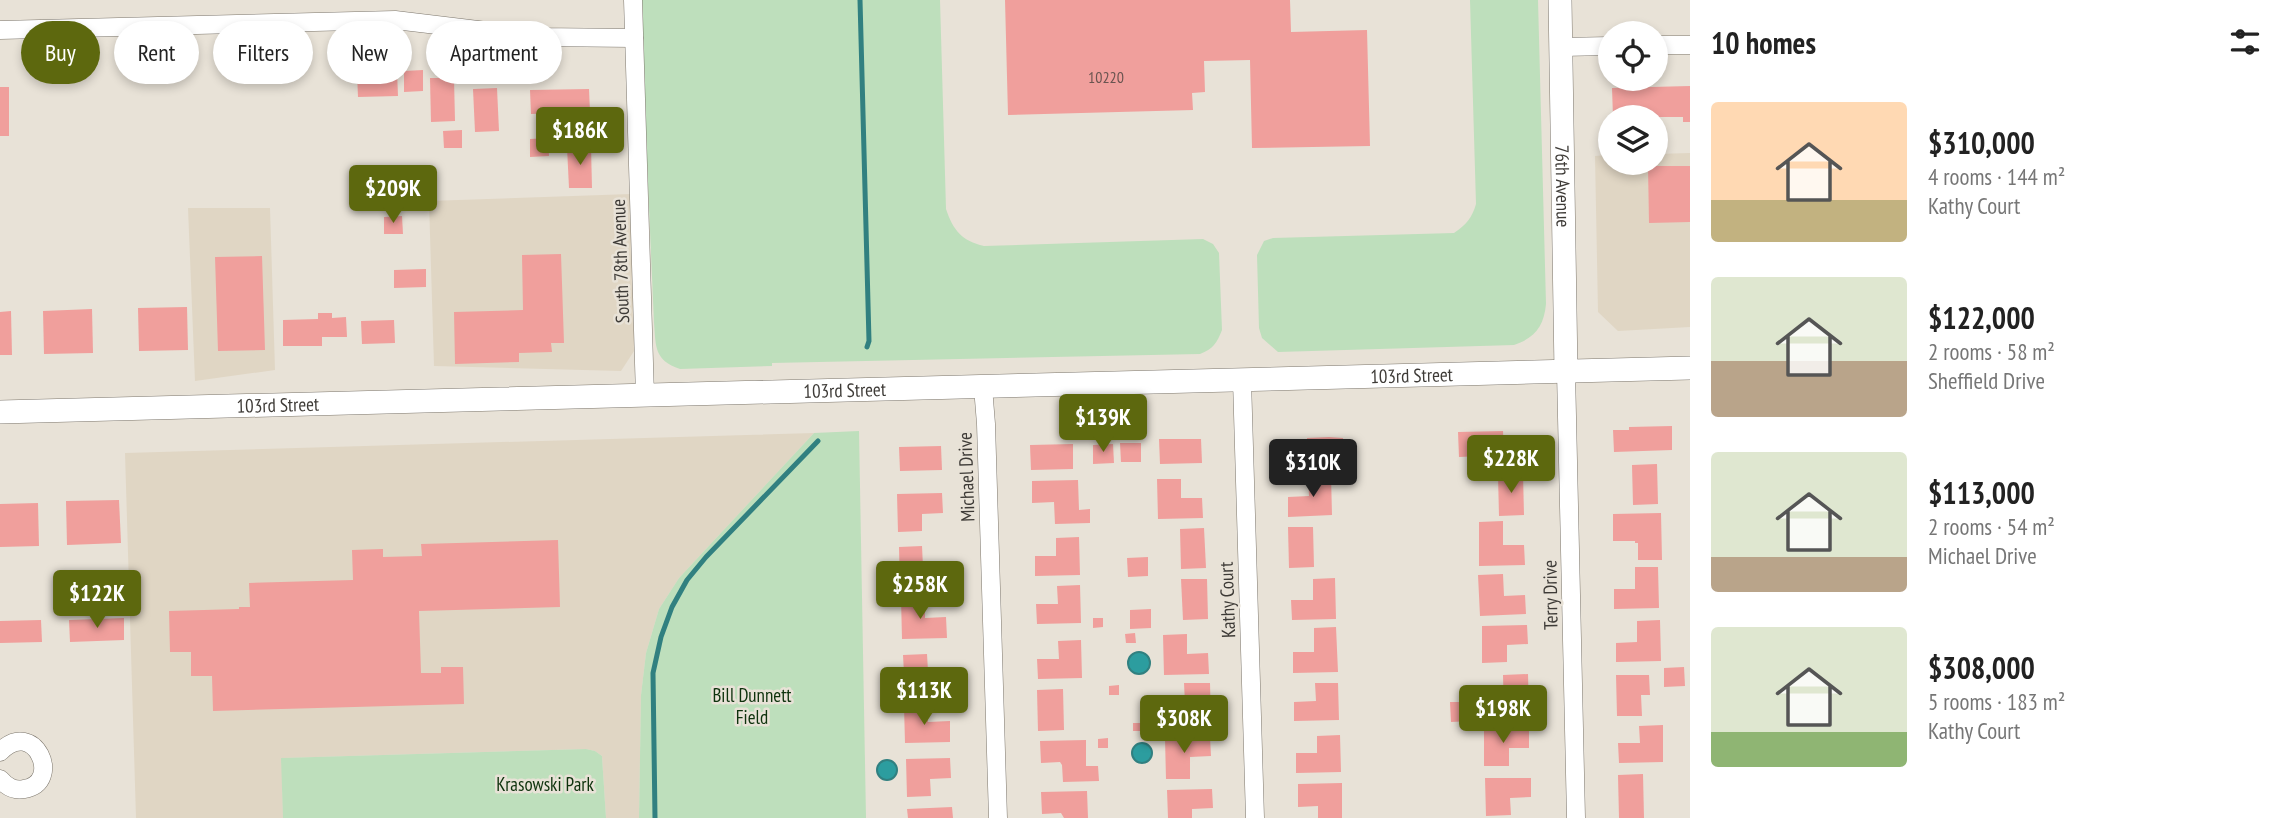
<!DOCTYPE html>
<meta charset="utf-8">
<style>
:root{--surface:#fff;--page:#f2f2f2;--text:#222;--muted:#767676;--accent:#5d680e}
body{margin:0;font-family:"PT Sans Narrow",sans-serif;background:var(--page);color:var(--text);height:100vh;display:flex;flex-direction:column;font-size:26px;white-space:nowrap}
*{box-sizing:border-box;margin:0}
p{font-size:23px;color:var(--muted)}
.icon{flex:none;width:38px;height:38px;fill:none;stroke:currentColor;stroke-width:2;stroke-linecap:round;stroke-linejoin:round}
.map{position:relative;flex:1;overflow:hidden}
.drawer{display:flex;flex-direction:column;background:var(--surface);width:595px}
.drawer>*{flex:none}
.guide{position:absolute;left:21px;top:21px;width:665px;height:63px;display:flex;gap:14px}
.buttons{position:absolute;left:1598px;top:21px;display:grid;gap:14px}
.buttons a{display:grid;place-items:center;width:70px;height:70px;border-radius:50%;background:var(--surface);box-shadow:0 4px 10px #0003;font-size:35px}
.price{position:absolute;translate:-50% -60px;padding:0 16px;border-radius:7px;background:var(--accent);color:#fff;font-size:23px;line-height:46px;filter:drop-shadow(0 2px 4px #0008)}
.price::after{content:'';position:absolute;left:50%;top:42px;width:21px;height:16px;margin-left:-10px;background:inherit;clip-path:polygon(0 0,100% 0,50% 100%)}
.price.on{background:#222;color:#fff}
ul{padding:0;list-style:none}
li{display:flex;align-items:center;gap:21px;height:175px;padding:0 21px}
li span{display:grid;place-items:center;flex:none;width:196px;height:140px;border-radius:7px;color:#555}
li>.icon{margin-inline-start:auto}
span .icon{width:84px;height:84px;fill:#fffc;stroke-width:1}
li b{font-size:30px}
h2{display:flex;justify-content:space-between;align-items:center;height:84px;padding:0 21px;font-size:30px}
.chip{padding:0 24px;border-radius:32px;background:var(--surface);box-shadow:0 4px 10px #0003;font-size:24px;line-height:63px}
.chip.on{background:var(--accent);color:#fff}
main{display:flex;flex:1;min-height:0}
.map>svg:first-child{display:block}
.built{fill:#e0d6c4}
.green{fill:#bedfbc}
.water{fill:#2c9d9f;stroke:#318080;stroke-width:2}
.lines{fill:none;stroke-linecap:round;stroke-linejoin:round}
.stream{stroke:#318080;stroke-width:5}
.building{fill:#f09f9c}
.minor-casing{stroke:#7d776d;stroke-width:19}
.tertiary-casing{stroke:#7d776d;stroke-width:24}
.minor{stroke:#fff;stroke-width:18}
.tertiary{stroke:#fff;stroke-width:23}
.labels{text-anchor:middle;stroke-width:5;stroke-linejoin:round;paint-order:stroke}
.number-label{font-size:16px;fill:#6a5450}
.street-label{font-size:19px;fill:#3e3b37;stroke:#e8e2d7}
.park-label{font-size:19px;fill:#0e330d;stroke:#e8e2d7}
</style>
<main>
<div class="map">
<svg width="1690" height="818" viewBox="0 0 1690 818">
<rect width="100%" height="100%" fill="#e8e2d7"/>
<g class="built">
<polygon points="1690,153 1690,327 1618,331 1598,312 1595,156 1610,155 1610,163 1656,163 1656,154"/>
<polygon points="631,194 636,348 621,371 434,366 429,201"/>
<polygon points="188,208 270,208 275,370 195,381"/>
<polygon points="814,433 679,578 659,609 646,653 641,695 639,818 606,818 602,756 595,751 586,749 282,758 283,818 136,818 125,453"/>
</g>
<g class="green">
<path d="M640,0H940L946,209C953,230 962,241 984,246L1203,239L1213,244L1219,253L1222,330C1217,343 1213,349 1200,354L772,363V366L680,369C654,360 656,347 654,323Z"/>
<path d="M1470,0H1538L1546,304C1544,326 1535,338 1514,345L1278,352L1262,338L1259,328L1257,255L1264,241L1273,238L1454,233C1466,225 1472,218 1476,204Z"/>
<polygon points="859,431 866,818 639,818 641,695 646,653 659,609 679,578 814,433"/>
<polygon points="586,749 595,751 602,756 606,818 283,818 281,758"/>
</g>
<g class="water">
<circle cx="1139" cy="663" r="11"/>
<circle cx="1142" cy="753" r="10"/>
<circle cx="887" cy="770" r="10"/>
</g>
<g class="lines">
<g class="stream">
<polyline points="860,0 869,341 867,347"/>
<polyline points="655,818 653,673 661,637 672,607 687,580 706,557 818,441"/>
</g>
</g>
<g class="building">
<polygon points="1005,0 1290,0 1291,32 1367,30 1370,146 1252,148 1250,60 1204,61 1205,92 1192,93 1193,110 1008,115"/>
<polygon points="423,70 423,91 404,92 404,71"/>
<polygon points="397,71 398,96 358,97 357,73"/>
<polygon points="430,78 454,78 455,121 431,122"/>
<polygon points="1690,86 1690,122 1683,122 1683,117 1613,117 1612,88"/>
<rect x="0" y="87" width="9" height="49"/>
<polygon points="497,88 499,131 475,132 473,89"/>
<polygon points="589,89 590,112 531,114 530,90"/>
<polygon points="462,130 462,148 444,148 443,131"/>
<polygon points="548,138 549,156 530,157 530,139"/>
<polygon points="567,147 591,147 592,188 569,188"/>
<polygon points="1648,166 1690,166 1690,222 1649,223"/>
<polygon points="402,216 403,234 384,234 384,217"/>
<polygon points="561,254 564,343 551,343 552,352 519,353 519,362 455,364 454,312 523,310 522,255"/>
<polygon points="262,256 265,350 218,351 215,257"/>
<polygon points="426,269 426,287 394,288 394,270"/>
<polygon points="187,307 188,350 139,351 138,308"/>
<polygon points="92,309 93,353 44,354 43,311"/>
<polygon points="11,311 12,355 0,355 0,312"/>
<polygon points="318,313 332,313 332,318 346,317 347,337 322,337 322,346 283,346 283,320 318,319"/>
<polygon points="394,320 395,343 362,344 361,321"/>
<polygon points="1672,426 1672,450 1614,452 1613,430 1629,430 1629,427"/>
<polygon points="1503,431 1504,455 1459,457 1458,432"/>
<polygon points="1329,437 1343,438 1344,461 1288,463 1287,444 1307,443 1307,438"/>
<polygon points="1159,439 1201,439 1202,463 1160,464"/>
<polygon points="1120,443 1141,443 1141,462 1121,462"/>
<polygon points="1073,444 1073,469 1031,470 1030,445"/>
<polygon points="1113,444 1114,463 1093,464 1093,445"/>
<polygon points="941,446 942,470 900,471 899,447"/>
<polygon points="1657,464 1658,504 1633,505 1632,465"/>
<polygon points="1523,474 1524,515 1499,516 1498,475"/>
<polygon points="1308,475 1331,475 1332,515 1288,517 1288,497 1309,496"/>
<polygon points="1157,479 1181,479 1181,498 1202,498 1203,518 1158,519"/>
<polygon points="1078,480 1079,510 1090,509 1090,523 1055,524 1054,502 1032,503 1032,481"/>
<polygon points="942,493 943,513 922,514 922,531 898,532 897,494"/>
<polygon points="119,500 121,543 67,545 66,501"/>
<polygon points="38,503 39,546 0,547 0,504"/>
<polygon points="1661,513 1662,560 1638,560 1638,543 1635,543 1635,541 1613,541 1613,514"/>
<polygon points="1503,521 1503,545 1524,545 1525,565 1479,566 1479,522"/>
<polygon points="1288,527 1313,527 1314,567 1289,568"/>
<polygon points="1204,528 1206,568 1181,569 1180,529"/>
<polygon points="1079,537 1080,575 1035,576 1035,556 1056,556 1056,538"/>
<polygon points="558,540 560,607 419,611 421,673 441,673 441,667 463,667 464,704 213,711 212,676 191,676 191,652 170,652 169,611 239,609 239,607 250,607 249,583 353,580 352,550 383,549 383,557 422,556 421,544"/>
<polygon points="922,546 923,567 944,566 945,587 900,588 899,547"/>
<polygon points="1148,557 1148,576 1128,577 1127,558"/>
<polygon points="1635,567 1658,567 1659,608 1614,609 1614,589 1635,589"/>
<polygon points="1503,574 1504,596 1525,595 1526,614 1480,616 1478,575"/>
<polygon points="1335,578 1336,619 1292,620 1291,600 1313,600 1313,579"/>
<polygon points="1181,579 1207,579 1208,619 1183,620"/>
<polygon points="1080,585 1081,623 1037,624 1036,604 1058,604 1057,586"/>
<polygon points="925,597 925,618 946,617 947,638 902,639 901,598"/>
<polygon points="1151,609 1151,628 1130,629 1130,610"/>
<polygon points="124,618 124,640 70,642 69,620"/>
<polygon points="1093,618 1103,618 1103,627 1093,628"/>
<polygon points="41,620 42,642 0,643 0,621"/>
<polygon points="1660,620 1661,661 1616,662 1616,643 1637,642 1637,621"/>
<polygon points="1527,625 1528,644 1507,645 1507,662 1482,663 1482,626"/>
<polygon points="1336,627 1338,672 1293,673 1293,652 1314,652 1314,628"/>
<polygon points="1135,633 1136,643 1126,643 1125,634"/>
<polygon points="1187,634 1187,654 1208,653 1209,674 1164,675 1163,635"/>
<polygon points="1081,640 1082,678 1038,679 1037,659 1059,659 1058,641"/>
<polygon points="927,654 928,671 949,670 949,691 905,692 903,655"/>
<polygon points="1684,667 1685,686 1664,687 1664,668"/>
<polygon points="1528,674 1529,714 1504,715 1503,675"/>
<polygon points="1616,675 1649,675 1650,695 1641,695 1642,716 1617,716"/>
<polygon points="1184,683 1210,683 1211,723 1186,724"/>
<polygon points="1315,683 1338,683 1339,720 1294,721 1294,702 1316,701"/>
<polygon points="1119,685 1119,695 1109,695 1109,686"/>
<polygon points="1063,689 1064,730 1038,731 1037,690"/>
<polygon points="1450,702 1471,702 1472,721 1451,722"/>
<polygon points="928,705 928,722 950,721 950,742 905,743 904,706"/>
<polygon points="1161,709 1162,730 1142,731 1141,710"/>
<rect x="1133" y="723" width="8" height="8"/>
<polygon points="1663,725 1663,762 1619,763 1618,743 1640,743 1639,726"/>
<polygon points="1529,728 1529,748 1509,748 1509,766 1484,766 1484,729"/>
<polygon points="1340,735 1341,772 1296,773 1296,753 1317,753 1317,736"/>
<polygon points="1210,737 1211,756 1190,757 1190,779 1166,779 1165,738"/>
<polygon points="1108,738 1108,748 1098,748 1098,739"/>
<polygon points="1086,740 1086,766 1098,766 1099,781 1063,782 1062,765 1060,762 1041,763 1040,741"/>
<polygon points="950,758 951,778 930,779 931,796 907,797 906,759"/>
<polygon points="1643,774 1644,818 1619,818 1618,775"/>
<polygon points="1485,778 1531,778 1531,797 1510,798 1511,815 1486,816"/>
<polygon points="1342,783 1342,818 1318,818 1318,806 1298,807 1298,784"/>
<polygon points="1212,789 1213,808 1192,809 1192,818 1168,818 1167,790"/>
<polygon points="1087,791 1088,818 1064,818 1061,813 1042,814 1041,792"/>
<polygon points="952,807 953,818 908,818 907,809"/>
</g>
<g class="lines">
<defs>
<g id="minor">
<polyline points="633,0 645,396"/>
<polyline points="0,30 395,20 537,37 634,38"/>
<polyline points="1656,45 1690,45"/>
<polyline points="1561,47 1610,46"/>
<polyline points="1566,372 1576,818"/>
<polyline points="1242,380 1255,818"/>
<polyline points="983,387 986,424 998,818"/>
<path d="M0,752C34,716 64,783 24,789C14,791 7,787 0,779"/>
</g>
<g id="tertiary">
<path id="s1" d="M1560,0L1566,372"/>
<path id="s2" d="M0,412L1690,368"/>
</g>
</defs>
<use href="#minor" class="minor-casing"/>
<use href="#tertiary" class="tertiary-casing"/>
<use href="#minor" class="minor"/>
<use href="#tertiary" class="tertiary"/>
</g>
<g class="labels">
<g class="number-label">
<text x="1106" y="83">10220</text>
</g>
<g class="street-label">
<text dy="7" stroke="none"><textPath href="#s1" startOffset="186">76th Avenue</textPath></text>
<text transform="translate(620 261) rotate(-92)" y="7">South 78th Avenue</text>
<text dy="7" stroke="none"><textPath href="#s2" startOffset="1412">103rd Street</textPath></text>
<text dy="7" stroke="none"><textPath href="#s2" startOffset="845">103rd Street</textPath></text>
<text dy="7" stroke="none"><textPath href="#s2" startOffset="278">103rd Street</textPath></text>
<text transform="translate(966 477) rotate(-92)" y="7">Michael Drive</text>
<text transform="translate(1550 595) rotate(-91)" y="7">Terry Drive</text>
<text transform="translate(1227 600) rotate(-92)" y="7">Kathy Court</text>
</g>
<g class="park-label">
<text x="752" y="702">Bill Dunnett<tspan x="752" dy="22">Field</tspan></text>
<text x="545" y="791">Krasowski Park</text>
</g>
</g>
</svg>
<div class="buttons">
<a><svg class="icon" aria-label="locate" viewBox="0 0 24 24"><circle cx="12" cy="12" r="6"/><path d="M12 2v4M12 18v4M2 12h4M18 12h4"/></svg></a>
<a><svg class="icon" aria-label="layers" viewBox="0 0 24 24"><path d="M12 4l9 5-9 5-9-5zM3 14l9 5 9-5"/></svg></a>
</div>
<b class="price" style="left:580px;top:167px">$186K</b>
<b class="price" style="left:393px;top:225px">$209K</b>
<b class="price" style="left:1103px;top:454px">$139K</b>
<b class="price" style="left:1511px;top:495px">$228K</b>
<b class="price on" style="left:1313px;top:499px">$310K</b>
<b class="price" style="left:920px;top:621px">$258K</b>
<b class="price" style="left:97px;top:630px">$122K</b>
<b class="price" style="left:924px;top:727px">$113K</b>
<b class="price" style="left:1503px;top:745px">$198K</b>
<b class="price" style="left:1184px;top:755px">$308K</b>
<div class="guide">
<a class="chip on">Buy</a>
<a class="chip">Rent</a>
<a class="chip">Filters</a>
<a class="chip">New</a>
<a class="chip">Apartment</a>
</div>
</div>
<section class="drawer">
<h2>10 homes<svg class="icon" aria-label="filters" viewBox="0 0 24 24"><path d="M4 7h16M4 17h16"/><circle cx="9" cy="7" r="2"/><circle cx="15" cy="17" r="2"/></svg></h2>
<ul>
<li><span style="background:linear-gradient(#ffd9b3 70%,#c2b280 0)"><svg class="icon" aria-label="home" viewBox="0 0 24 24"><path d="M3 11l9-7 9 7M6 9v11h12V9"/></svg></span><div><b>$310,000</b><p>4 rooms · 144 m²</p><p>Kathy Court</p></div></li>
<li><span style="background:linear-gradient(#dfe7d0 60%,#b9a48a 0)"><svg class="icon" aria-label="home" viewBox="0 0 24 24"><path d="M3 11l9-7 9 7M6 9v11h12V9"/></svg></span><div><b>$122,000</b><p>2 rooms · 58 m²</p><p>Sheffield Drive</p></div></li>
<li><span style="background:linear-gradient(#dfe7d0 75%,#b9a48a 0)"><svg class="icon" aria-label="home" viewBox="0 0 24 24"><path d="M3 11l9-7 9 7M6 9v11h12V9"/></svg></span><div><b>$113,000</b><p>2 rooms · 54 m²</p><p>Michael Drive</p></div></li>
<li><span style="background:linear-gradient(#dfe7d0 75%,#8fb573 0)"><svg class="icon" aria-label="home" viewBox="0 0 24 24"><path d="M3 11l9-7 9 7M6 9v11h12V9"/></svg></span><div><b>$308,000</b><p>5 rooms · 183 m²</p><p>Kathy Court</p></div></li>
</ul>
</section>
</main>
